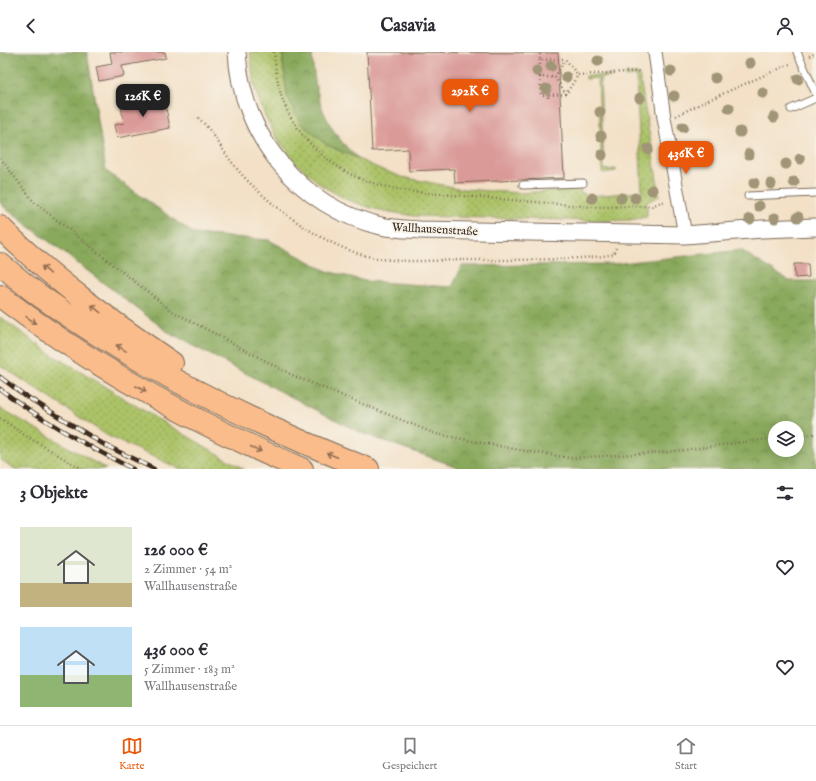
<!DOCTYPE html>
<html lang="de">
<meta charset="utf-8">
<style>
:root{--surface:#fff;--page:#f7f7f7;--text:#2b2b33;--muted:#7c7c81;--line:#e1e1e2;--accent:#ea580c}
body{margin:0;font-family:"IM FELL English",serif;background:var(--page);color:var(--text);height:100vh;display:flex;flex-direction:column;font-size:15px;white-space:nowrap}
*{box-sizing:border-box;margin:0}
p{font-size:13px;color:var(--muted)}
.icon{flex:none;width:22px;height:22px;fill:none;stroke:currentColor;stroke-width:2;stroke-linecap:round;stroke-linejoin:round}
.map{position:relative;height:417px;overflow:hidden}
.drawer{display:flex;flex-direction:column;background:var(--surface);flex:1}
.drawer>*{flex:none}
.tools{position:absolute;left:768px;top:369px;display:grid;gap:8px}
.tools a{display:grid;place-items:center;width:36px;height:36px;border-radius:50%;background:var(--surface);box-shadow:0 2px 10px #0003;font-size:20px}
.price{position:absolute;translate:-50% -34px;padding:0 9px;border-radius:8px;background:var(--accent);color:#fff;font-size:13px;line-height:26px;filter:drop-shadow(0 1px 2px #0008)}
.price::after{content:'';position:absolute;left:50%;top:24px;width:12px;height:9px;margin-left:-6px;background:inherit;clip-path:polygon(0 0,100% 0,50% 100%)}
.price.current{background:#222;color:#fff}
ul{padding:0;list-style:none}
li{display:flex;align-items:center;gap:12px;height:100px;padding:0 20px}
li span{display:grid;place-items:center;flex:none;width:112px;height:80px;border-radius:0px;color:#555}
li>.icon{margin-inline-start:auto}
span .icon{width:48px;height:48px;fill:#fffc;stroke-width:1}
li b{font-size:17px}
h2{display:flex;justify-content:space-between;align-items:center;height:48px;padding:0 20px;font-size:17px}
header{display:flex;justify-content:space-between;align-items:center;height:52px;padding:0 20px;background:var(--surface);font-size:18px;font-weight:700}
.dock{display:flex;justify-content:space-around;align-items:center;height:56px;border-top:1px solid var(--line);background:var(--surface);font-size:11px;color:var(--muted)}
.dock a{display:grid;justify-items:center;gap:2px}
.dock .current{color:var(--accent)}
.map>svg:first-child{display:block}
.grass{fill:url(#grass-dots);stroke:#747643}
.forest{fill:url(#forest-crowns);stroke:#626a3d;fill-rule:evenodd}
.building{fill:#da9a97}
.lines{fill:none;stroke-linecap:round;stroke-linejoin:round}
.service-casing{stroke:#7b6a59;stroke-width:9}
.minor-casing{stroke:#7b6a59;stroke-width:15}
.tertiary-casing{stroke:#7b6a59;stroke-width:19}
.trunk-casing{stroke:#7b6a59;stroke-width:24}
.path{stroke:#7b6a59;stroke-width:2.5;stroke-dasharray:1 3;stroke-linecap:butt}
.service{stroke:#fff;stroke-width:7}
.minor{stroke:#fff;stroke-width:13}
.tertiary{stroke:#fff;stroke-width:17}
.trunk{stroke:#fabc8b;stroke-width:22}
.rail-casing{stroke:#3b2a1e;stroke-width:4.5}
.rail{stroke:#f7f3e8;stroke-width:3;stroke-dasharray:9;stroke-linecap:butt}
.tree{fill:#a09576}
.oneway{stroke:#916c4f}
.labels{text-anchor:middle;stroke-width:4;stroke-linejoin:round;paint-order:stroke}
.street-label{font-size:12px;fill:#3b2a1e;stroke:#f7f3e8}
</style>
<header><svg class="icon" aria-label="back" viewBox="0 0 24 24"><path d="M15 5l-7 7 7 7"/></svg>Casavia<svg class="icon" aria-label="person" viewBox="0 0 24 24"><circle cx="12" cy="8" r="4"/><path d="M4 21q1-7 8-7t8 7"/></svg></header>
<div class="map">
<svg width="816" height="417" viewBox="0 0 816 417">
<defs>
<pattern id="grass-dots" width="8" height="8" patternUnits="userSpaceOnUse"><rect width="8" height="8" fill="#acc368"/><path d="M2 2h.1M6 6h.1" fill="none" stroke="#8d9f55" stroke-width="1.8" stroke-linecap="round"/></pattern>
<pattern id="forest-crowns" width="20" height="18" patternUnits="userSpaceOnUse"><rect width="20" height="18" fill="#89a95c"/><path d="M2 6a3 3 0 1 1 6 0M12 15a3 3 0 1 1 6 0" fill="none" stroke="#718a4b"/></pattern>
</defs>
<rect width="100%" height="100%" fill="#f7f3e8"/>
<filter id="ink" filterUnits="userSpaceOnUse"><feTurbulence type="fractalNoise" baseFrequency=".025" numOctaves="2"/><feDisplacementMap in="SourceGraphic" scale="8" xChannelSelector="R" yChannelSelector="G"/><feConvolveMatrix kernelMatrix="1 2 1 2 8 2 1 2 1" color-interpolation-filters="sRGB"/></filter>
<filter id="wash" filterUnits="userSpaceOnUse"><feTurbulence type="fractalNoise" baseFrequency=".012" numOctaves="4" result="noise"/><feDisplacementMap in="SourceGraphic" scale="16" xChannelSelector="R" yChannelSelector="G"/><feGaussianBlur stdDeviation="0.9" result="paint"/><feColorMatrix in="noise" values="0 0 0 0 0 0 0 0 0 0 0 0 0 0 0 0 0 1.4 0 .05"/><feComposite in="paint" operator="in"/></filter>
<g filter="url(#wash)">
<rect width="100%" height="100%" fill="#f3e0c6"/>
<g class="grass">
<polygon points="250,0 283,0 283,11 287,43 327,93 378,116 402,125 463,137 520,141 576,137 588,144 642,140 636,24 625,25 625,22 637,22 639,23 640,27 659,139 659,144 647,150 647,165 630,168 601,169 415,164 378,158 347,148 321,133 295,110 277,86 265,64 254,34"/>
<polygon points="611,23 611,25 600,26 604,118 616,117 616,119 603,121 602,120 598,26 586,27 586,24"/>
<polygon points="0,265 51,302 156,366 244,417 180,417 108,384 0,313"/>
<polygon points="0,355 2,357 106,417 15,417 0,407"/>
</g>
<g class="forest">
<path d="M0,0H87L106,119L194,182L269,188L327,219L365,229L452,235L462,214L612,212L741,198L789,229H816V417H463L359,380L172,283L5,156L0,150ZM775,376H797V398H775Z"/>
<path d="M283,0H312C314,44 325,78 359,107L327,93L300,71L287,43L283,11Z"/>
</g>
<g id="blocks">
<g class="building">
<polygon points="110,0 165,0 166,6 122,14 124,24 99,29 96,15 112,12"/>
<polygon points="367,0 558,1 564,126 455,131 454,117 409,119 408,97 372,99"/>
<polygon points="164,46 170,76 117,86 114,73 124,71 121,55"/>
<polygon points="794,212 808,212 809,225 795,226"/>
</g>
</g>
</g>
<g filter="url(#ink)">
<use href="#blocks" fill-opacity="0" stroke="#7b6a59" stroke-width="1"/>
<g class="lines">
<defs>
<g id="service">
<polyline points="797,0 816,42"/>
<polyline points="791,57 816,46"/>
<polyline points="523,133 583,131"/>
<polyline points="748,144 816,141"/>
</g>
<polyline id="minor" points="655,0 664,66 685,183"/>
<path id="tertiary" d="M237,0C241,83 299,155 381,174C394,177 407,177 420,178L685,183L762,177L816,175"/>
<g id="trunk">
<path d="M0,175C52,227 112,270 172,311"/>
<path d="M0,212C14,223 28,236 43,246C143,317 254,372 368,417"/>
<path d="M0,244C93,315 195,371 302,417"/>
</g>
</defs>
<use href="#service" class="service-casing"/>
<use href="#minor" class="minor-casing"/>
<use href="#tertiary" class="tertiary-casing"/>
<use href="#trunk" class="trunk-casing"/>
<g class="path">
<path d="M274,0C275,14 277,29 281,43C293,81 325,112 361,127C376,133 391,136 406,139L593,155L652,154L661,150H666"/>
<polyline points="540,2 540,8 565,7 578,23"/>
<polyline points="809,4 816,1"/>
<polyline points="540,8 540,25 555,25 566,42"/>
<polyline points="578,23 641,19"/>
<polyline points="540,25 541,43 548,43"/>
<polyline points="555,25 565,8"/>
<polyline points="548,46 548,43 566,42 578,23"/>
<polyline points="676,64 704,50 792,11"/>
<path d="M198,66C211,76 221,96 231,109C242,125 258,139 273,152C300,174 333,195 367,204C399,212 434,208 467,208C497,208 527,208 557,207C577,206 596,206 614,202L616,196"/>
<polyline points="0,106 34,150 172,259 294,324 436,382 514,397 570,406 668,400 775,386"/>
<polyline points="0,366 26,384 82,417"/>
<polyline points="797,384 816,382"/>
</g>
<use href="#service" class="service"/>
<use href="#minor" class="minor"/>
<use href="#tertiary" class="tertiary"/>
<use href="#trunk" class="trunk"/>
<defs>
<g id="rail">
<polyline points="0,325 24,343 103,392 154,417"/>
<path d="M0,337C41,368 87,394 133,417"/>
</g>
</defs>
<use href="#rail" class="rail-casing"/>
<use href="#rail" class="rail"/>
</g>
<g class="tree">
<circle cx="598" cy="9" r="5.5"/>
<circle cx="750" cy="11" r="5.5"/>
<circle cx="551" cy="14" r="5.5"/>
<circle cx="537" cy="19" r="5.5"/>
<circle cx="671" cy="19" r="5.5"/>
<circle cx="566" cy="25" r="5.5"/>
<circle cx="715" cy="26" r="5.5"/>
<circle cx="798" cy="27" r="5.5"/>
<circle cx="546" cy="37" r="5.5"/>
<circle cx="763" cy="41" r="5.5"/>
<circle cx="674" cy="44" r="5.5"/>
<circle cx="640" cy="46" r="5.5"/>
<circle cx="729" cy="56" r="5.5"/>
<circle cx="600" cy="60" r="5.5"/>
<circle cx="774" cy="65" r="5.5"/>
<circle cx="683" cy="75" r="5.5"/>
<circle cx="740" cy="80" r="5.5"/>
<circle cx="601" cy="84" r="5.5"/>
<circle cx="648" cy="97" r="5.5"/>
<circle cx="689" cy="102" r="5.5"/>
<circle cx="749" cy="102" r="5.5"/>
<circle cx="602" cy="103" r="5.5"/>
<circle cx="800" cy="107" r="5.5"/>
<circle cx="786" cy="112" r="5.5"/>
<circle cx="794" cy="130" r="5.5"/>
<circle cx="754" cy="131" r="5.5"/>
<circle cx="771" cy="132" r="5.5"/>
<circle cx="652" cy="138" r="5.5"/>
<circle cx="592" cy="146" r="5.5"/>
<circle cx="621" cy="146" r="5.5"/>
<circle cx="635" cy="146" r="5.5"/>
<circle cx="759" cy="154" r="5.5"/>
<circle cx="798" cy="165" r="5.5"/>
<circle cx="775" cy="166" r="5.5"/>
<circle cx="750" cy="167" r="5.5"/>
</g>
<defs><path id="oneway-shaft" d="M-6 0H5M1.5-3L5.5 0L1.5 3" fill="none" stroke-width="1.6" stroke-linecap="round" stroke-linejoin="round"/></defs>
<g class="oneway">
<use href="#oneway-shaft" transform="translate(46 218) rotate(-138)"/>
<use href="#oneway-shaft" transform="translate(96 257) rotate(-142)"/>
<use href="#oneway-shaft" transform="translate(31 268) rotate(35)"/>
<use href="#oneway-shaft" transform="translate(121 296) rotate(-148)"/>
<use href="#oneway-shaft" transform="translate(141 337) rotate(30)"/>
<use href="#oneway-shaft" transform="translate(256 397) rotate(25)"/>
<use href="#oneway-shaft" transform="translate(332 403) rotate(-158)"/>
</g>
</g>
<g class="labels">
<g class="street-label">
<text transform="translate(435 177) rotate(3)" y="4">Wallhausenstraße</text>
</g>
</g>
</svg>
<div class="tools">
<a><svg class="icon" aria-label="layers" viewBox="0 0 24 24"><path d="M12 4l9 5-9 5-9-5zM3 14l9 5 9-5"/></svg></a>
</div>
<b class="price" style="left:470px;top:61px">292K €</b>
<b class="price current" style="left:143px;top:66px">126K €</b>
<b class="price" style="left:686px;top:123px">436K €</b>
</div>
<section class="drawer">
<h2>3 Objekte<svg class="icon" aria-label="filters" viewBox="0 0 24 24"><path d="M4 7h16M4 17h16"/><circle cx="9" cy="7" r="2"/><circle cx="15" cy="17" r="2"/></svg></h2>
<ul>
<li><span style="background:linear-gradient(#dfe7d0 70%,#c2b280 0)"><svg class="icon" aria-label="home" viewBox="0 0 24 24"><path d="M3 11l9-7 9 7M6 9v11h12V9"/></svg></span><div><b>126 000 €</b><p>2 Zimmer · 54 m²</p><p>Wallhausenstraße</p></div><svg class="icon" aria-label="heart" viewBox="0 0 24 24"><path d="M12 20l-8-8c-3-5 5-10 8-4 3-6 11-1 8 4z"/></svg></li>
<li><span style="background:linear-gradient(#bfe0f5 60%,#8fb573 0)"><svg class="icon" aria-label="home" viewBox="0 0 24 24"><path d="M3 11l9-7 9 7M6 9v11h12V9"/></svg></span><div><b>436 000 €</b><p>5 Zimmer · 183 m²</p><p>Wallhausenstraße</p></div><svg class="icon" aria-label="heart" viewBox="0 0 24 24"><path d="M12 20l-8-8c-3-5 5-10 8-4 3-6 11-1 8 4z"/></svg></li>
</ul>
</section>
<nav class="dock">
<a class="current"><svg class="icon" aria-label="map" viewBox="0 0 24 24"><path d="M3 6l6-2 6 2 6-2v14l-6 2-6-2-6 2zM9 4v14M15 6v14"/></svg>Karte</a>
<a><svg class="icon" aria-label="saved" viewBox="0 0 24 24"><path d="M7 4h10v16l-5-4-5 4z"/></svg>Gespeichert</a>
<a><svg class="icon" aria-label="home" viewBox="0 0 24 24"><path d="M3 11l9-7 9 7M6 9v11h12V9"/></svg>Start</a>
</nav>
